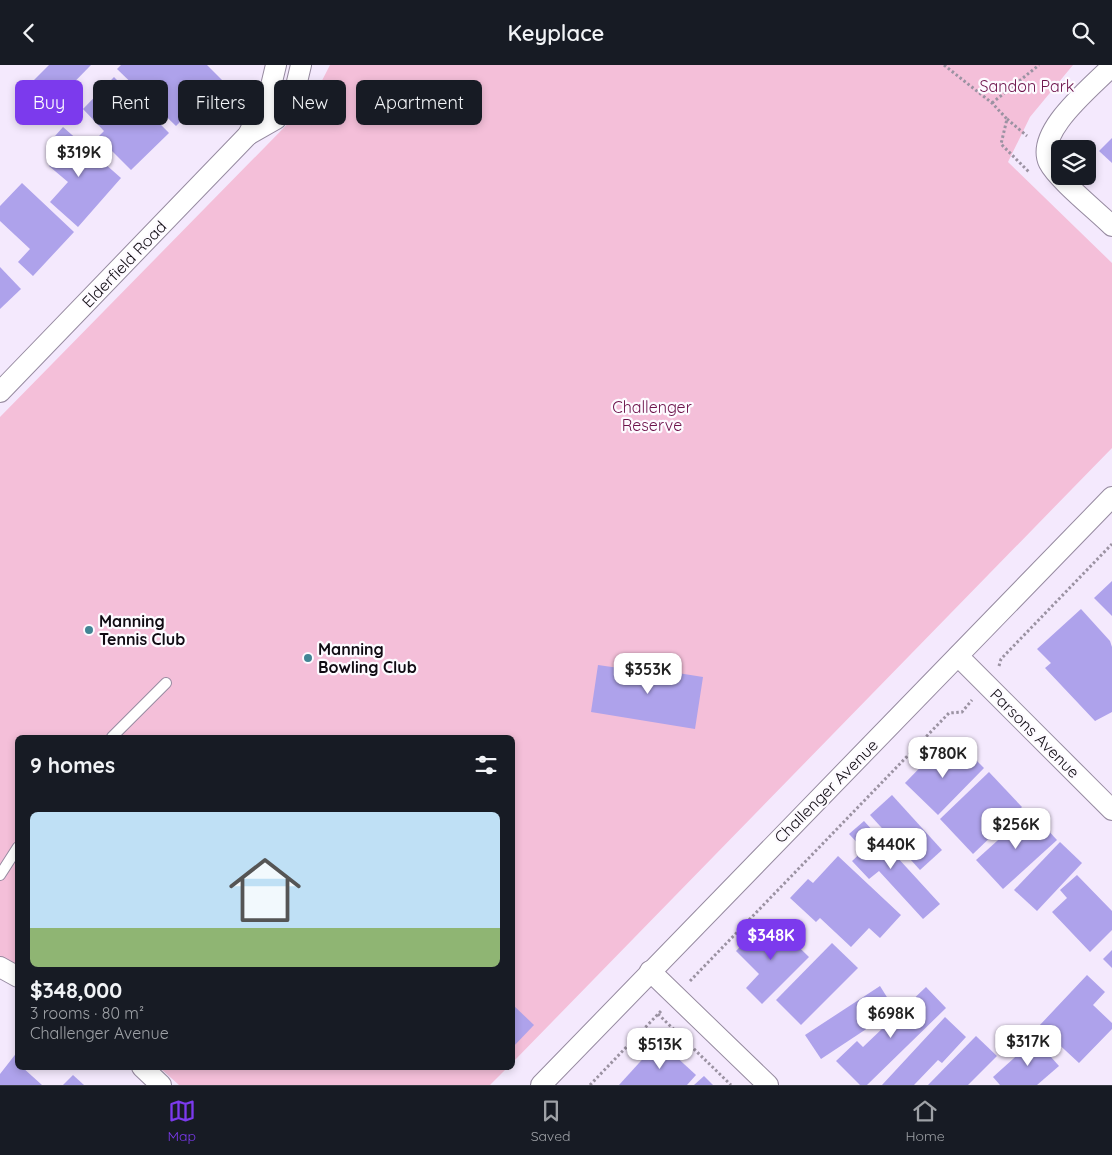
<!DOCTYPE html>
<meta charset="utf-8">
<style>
:root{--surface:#171b24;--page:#242831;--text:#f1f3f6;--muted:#9ea1a6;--line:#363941;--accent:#7c3aed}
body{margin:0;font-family:Quicksand,sans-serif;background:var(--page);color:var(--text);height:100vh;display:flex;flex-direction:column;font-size:19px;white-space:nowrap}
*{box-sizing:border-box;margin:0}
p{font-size:16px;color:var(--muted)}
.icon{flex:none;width:28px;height:28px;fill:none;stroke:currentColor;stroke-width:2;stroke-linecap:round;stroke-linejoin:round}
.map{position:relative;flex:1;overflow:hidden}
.details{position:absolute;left:15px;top:670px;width:500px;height:335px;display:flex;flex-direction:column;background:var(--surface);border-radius:8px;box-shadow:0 2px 8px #0003}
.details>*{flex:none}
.guide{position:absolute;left:15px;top:15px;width:500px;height:45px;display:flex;gap:10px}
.controls{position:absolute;left:1051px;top:75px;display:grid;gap:10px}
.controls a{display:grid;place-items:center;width:45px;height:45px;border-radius:8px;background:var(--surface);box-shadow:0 2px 8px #0003;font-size:25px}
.price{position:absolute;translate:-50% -42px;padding:0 11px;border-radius:10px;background:#fff;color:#222;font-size:16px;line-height:32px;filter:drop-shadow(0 1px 2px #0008)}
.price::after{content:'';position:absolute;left:50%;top:30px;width:15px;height:11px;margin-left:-8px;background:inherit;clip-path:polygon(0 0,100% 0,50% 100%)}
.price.on{background:var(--accent);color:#fff}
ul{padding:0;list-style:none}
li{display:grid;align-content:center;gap:10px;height:265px;padding:0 15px}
li span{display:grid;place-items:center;height:155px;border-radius:8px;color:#555}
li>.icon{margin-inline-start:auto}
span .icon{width:90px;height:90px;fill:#fffc;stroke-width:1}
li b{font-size:21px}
h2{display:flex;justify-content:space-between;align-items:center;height:60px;padding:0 15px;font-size:21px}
.pill{padding:0 18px;border-radius:8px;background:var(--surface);box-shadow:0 2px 8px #0003;font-size:18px;line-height:45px}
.pill.on{background:var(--accent);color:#fff}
header{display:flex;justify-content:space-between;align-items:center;height:65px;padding:0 15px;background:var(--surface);font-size:22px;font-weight:600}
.tabs{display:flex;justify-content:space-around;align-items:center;height:70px;border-top:1px solid var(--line);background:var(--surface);font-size:14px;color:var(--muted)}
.tabs a{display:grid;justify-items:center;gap:2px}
.tabs .on{color:var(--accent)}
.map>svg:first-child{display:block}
.green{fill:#f4bfd9}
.building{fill:#aea2eb}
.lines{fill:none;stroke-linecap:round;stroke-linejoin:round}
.lane-casing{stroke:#968aa0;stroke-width:12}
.street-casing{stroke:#968aa0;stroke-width:22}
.path{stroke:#9b92a2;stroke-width:3;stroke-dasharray:2.5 2.5;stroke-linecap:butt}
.lane{stroke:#fff;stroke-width:10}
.street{stroke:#fff;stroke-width:20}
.poi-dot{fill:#428595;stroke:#fdfaff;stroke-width:2}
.labels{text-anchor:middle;stroke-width:4.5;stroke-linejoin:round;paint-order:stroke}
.park-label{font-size:16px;fill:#6c124a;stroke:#fdfaff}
.street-label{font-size:16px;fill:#100b13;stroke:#fdfaff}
.poi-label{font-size:16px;font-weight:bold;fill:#100b13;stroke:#fdfaff;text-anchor:start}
</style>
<header><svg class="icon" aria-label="back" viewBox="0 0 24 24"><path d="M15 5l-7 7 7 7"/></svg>Keyplace<svg class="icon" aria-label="search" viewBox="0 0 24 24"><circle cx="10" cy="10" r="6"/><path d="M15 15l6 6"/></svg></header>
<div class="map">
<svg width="1112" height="1020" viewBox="0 0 1112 1020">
<rect width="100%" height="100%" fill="#f4e9fd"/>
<g class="green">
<polygon points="330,0 1073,0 1030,52 1008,97 1112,198 1112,383 513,997 512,672 18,672 17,899 0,892 0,352 313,33"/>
<polygon points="160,1003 507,1003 490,1020 179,1020"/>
</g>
<g class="building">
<polygon points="49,0 91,0 50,42 28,21"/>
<polygon points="121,0 207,0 222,15 176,61 117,4"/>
<polygon points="114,12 169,68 131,105 98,72 104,66 83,44"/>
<polygon points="63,62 121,113 78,162 50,137 68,117 49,101 58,90 47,80"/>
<polygon points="1112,73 1112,98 1099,86"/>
<polygon points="22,118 74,167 33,211 18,197 30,184 0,156 0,141"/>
<polygon points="0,202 21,224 0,244"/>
<polygon points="1112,516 1112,551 1094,533"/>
<polygon points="1081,544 1110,576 1112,582 1112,647 1095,656 1045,603 1051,598 1037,584"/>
<polygon points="598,600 633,605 634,601 703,612 695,664 591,647"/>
<polygon points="941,681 960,700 970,689 984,703 938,750 905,718"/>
<polygon points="989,707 1022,742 973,789 940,754"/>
<polygon points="892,730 942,785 920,805 870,750"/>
<polygon points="1030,746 1057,775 1003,824 976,795"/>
<polygon points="864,756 940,839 923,854 879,806 869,814 852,796 864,785 849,769"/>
<polygon points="1060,777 1082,798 1037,846 1014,825"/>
<polygon points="838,791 901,850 880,873 869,863 851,882 820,853 816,857 790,833 808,814 813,818"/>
<polygon points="1077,810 1112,846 1112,865 1090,887 1052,847 1067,833 1060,825"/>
<polygon points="775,859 809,892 762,939 746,923 759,909 736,886 755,866 762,873"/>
<polygon points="832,878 858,903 801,960 776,935"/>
<polygon points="1112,885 1112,903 1103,894"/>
<polygon points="1087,910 1105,927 1093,940 1112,958 1112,964 1079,998 1039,961"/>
<polygon points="880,921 895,945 821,994 805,970"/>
<polygon points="926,922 946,943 867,1020 860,1020 836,996 857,976 863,982"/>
<polygon points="512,939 534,960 512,983"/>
<polygon points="945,952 966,972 942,998 938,995 914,1020 882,1020"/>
<polygon points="976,971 997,991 968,1020 928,1020"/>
<polygon points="1035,974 1059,1001 1037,1020 1000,1020 993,1012"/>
<polygon points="659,976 696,1010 687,1020 619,1020"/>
<polygon points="18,986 18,1002 22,1002 42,1020 0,1020 0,1009"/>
<polygon points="73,1010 84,1020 63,1020"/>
<polygon points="704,1011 713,1020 694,1020"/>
</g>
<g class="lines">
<defs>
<g id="lane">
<polyline points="112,672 166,618"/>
<polyline points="0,810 18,782"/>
</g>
<g id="street">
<path d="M1112,1C1092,22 1034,67 1049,98C1057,114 1098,147 1112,161"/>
<polyline points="248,70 276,54 296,21 301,0"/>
<polyline points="0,327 248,70 270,25 276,0"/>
<polyline points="958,591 1112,745"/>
<polyline points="0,902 18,912"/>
<polyline points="650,906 768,1020"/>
<polyline points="142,1002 161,1020"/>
<polyline points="541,1020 1112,432"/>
</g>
</defs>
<use href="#lane" class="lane-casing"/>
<use href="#street" class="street-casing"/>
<g class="path">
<polyline points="944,0 992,38 1007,54 1001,79 1029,107"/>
<polyline points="992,38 1039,0"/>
<polyline points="1007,54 1027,71"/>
<polyline points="999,601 1001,594 1112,479"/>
<polyline points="690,916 949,648 962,647 972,635"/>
<polyline points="658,949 731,1020"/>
<polyline points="590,1020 661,946"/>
</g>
<use href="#lane" class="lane"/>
<use href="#street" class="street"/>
</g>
<g class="poi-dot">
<circle cx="89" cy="565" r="5"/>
<circle cx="308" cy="593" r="5"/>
</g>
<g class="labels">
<g class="park-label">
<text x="1027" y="27">Sandon Park</text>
<text x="652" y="348">Challenger<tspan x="652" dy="18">Reserve</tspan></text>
</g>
<g class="street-label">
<text transform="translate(124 199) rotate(-46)" y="6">Elderfield Road</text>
<text transform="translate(1035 668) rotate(45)" y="6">Parsons Avenue</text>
<text transform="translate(826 726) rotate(-45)" y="6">Challenger Avenue</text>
</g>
<g class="poi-label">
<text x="99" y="562">Manning<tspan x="99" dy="18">Tennis Club</tspan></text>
<text x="318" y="590">Manning<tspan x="318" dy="18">Bowling Club</tspan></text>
</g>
</g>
</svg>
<div class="controls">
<a><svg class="icon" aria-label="layers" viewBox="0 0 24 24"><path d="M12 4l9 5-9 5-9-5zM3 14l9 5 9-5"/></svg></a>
</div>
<b class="price" style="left:79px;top:113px">$319K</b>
<b class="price" style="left:648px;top:630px">$353K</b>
<b class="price" style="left:943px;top:714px">$780K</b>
<b class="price" style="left:1016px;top:785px">$256K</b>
<b class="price" style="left:891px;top:805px">$440K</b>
<b class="price on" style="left:771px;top:896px">$348K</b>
<b class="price" style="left:891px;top:974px">$698K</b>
<b class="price" style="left:1028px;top:1002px">$317K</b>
<b class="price" style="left:660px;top:1005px">$513K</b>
<div class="guide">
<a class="pill on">Buy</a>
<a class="pill">Rent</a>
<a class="pill">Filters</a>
<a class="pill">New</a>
<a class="pill">Apartment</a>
</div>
<section class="details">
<h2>9 homes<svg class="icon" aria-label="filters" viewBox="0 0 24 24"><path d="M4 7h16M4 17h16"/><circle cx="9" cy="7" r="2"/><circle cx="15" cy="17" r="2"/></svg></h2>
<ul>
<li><span style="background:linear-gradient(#bfe0f5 75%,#8fb573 0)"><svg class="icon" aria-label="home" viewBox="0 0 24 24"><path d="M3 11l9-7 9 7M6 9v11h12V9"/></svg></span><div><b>$348,000</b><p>3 rooms · 80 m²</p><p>Challenger Avenue</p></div></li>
</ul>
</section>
</div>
<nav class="tabs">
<a class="on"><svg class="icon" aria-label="map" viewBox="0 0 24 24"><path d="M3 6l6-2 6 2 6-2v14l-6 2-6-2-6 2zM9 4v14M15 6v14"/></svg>Map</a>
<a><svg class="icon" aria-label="saved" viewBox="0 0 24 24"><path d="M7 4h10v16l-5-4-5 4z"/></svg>Saved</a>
<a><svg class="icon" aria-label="home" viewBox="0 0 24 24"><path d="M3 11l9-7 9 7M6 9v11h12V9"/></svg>Home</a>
</nav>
